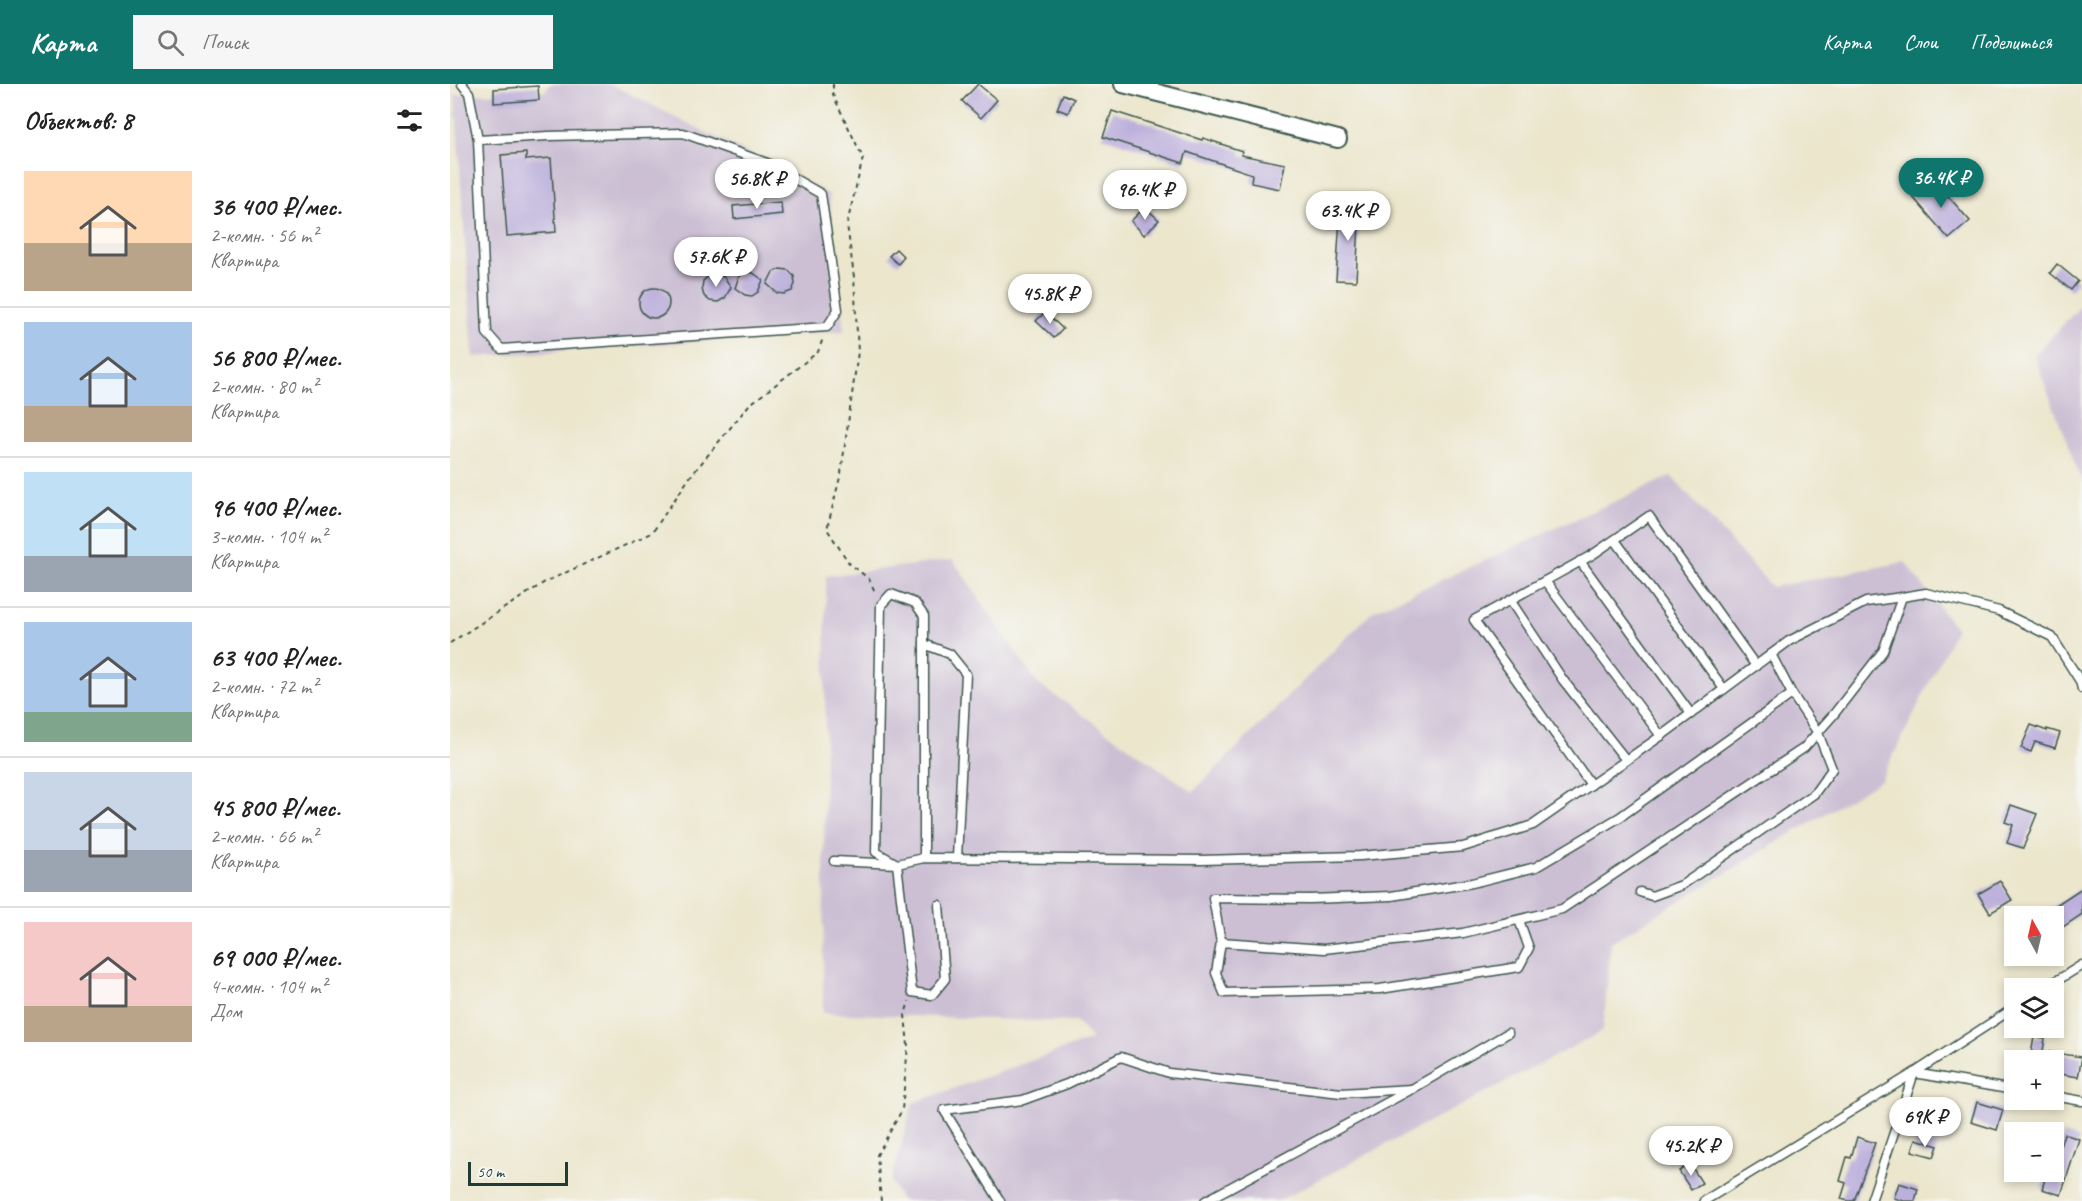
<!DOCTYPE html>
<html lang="ru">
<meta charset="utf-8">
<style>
:root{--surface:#fff;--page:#f6f6f6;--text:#222;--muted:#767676;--line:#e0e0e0;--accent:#0f766e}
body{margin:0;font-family:Caveat,sans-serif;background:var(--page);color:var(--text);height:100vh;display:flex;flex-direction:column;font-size:22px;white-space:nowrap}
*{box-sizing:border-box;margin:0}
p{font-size:20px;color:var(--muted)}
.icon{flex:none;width:33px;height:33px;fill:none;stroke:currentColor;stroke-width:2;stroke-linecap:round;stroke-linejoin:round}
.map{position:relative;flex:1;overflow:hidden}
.panel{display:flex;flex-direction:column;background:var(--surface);width:450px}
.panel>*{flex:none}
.needle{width:39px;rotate:352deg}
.fabs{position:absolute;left:1554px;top:822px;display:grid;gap:12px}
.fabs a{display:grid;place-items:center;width:60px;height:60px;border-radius:0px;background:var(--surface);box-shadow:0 3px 9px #0003;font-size:30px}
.scale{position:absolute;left:18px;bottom:15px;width:100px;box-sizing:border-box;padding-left:6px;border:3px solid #1f3d34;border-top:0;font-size:16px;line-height:21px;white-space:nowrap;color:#1f3d34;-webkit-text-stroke:4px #f6f6f2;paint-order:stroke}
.price{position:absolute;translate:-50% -51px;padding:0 14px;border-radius:21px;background:#fff;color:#222;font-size:20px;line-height:39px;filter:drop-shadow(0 2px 3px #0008)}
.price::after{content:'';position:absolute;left:50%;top:36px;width:18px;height:14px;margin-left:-9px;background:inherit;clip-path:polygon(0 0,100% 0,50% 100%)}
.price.active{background:var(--accent);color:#fff}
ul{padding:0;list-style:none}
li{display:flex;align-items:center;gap:18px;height:150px;padding:0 24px}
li+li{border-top:2px solid var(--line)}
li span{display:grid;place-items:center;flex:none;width:168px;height:120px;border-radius:0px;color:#555}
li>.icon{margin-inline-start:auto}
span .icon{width:72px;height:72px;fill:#fffc;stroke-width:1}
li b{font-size:26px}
h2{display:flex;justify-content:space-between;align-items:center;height:72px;padding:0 24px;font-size:26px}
header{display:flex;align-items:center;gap:36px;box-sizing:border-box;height:84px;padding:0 30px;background:var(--accent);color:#fff}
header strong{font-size:28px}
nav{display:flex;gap:33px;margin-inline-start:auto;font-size:21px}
.search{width:420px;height:54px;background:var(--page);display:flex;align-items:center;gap:15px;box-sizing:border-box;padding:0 21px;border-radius:0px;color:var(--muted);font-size:22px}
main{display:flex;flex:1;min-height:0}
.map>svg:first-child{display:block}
.industrial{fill:#ccbfd4}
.building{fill:#bbafdc}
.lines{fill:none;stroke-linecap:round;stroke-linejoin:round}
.lane-casing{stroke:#3e564b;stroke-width:11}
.street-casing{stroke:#3e564b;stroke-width:20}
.path{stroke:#3e564b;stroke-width:2;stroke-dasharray:4.5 4.5;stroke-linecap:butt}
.lane{stroke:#fff;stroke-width:8}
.street{stroke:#fff;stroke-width:16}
</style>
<header>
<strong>Карта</strong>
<div class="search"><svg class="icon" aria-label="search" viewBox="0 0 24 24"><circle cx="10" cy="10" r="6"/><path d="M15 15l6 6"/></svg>Поиск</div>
<nav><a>Карта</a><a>Слои</a><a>Поделиться</a></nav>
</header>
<main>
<section class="panel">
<h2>Объектов: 8<svg class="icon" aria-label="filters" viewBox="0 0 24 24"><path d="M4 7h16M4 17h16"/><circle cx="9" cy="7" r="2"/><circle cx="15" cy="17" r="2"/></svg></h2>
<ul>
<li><span style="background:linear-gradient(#ffd9b3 60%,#b9a48a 0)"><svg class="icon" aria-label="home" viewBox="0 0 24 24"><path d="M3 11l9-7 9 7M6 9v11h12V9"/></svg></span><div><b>36 400 ₽/мес.</b><p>2-комн. · 56 m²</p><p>Квартира</p></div></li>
<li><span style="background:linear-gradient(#a9c7e8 70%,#b9a48a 0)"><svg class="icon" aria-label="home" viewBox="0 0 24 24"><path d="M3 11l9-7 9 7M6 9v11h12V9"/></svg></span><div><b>56 800 ₽/мес.</b><p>2-комн. · 80 m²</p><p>Квартира</p></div></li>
<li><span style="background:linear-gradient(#bfe0f5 70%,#9aa5b1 0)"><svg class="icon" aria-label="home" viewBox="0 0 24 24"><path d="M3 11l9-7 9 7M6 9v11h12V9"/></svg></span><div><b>96 400 ₽/мес.</b><p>3-комн. · 104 m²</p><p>Квартира</p></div></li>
<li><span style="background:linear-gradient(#a9c7e8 75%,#7fa58c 0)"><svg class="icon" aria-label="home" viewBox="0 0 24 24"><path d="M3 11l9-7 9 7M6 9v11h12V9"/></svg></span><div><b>63 400 ₽/мес.</b><p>2-комн. · 72 m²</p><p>Квартира</p></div></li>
<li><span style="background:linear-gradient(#c9d6e8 65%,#9aa5b1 0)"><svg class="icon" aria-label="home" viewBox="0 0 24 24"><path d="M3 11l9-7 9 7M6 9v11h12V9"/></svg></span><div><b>45 800 ₽/мес.</b><p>2-комн. · 66 m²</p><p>Квартира</p></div></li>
<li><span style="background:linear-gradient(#f6c9c9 70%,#b9a48a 0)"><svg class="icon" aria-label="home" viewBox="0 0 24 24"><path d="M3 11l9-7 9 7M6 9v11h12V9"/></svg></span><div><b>69 000 ₽/мес.</b><p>4-комн. · 104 m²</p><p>Дом</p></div></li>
</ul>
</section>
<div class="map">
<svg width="1632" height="1117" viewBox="0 0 1632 1117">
<rect width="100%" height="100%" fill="#f6f6f2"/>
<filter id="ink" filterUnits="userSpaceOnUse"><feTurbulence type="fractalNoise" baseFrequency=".0167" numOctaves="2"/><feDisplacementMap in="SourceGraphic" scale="12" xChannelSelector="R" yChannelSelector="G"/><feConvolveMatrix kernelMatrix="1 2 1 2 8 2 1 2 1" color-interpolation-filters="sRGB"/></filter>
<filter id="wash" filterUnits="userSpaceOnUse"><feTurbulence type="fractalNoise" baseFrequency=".008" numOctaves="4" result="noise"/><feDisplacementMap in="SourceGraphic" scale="24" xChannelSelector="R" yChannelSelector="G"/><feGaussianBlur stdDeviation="1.35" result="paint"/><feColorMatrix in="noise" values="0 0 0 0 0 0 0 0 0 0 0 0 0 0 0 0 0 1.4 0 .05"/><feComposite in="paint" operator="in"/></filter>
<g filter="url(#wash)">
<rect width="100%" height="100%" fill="#ebe6cc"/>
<g class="industrial">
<polygon points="100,0 160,0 379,110 394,247 23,273 5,11 95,7"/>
<polygon points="1632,221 1632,398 1584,271"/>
<polygon points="1221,392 1322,503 1455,478 1506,545 1431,696 1161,858 1153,947 828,1117 451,1117 441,1097 463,1019 642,955 627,938 373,929 376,492 503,476 587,599 743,708 923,527"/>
</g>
<g id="blocks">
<g class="building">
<polygon points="528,0 547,16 531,34 512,17"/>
<polygon points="88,2 89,16 44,19 44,5"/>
<polygon points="613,10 624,15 618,29 607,25"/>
<polygon points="662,27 752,56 753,54 792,67 791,71 835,80 830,105 801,99 802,90 737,68 733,79 653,53"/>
<polygon points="76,69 76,76 101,74 106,148 57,152 51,71"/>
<polygon points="1483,95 1520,137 1499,155 1462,112"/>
<polygon points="331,118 332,130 284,135 283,122"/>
<polygon points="891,118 910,119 906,197 886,196"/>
<polygon points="695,123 709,136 694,151 681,137"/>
<polygon points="446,165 454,173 448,180 439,172"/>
<polygon points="1607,180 1628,197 1621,206 1600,189"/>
<polygon points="330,185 338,186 344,192 345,200 342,207 334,210 327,209 317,200 323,188"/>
<polygon points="296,188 303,189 313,196 308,208 302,212 295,211 285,204 289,192"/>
<polygon points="267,191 274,193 281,203 275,214 268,218 260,217 254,212 252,205 253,197 259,192"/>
<circle cx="204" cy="219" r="15"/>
<polygon points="595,228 613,245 604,254 586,237"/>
<polygon points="1581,641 1597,647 1597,645 1610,649 1605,664 1585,658 1581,668 1571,664"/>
<polygon points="1561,721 1587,730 1573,764 1557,759 1563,741 1555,738"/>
<polygon points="1550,797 1562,816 1540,829 1528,810"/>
<polygon points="1632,804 1632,830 1604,849 1604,832 1589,832"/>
<polygon points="1584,953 1595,954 1593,967 1632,973 1628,993 1604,989 1604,976 1580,976"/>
<polygon points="1480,1015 1498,1020 1493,1034 1476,1029"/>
<polygon points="1527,1018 1553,1026 1547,1046 1521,1038"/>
<polygon points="1614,1050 1629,1055 1611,1111 1592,1105 1597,1088 1604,1088 1604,1075 1606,1075"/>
<polygon points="1407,1053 1425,1059 1404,1117 1399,1117 1391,1115 1396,1099 1390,1097 1397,1073 1401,1074"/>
<polygon points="1466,1055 1488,1062 1484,1073 1462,1067"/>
<polygon points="1240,1080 1252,1099 1241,1106 1229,1087"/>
<polygon points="1449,1099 1468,1105 1465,1117 1454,1117 1444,1114"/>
</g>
</g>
</g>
<g filter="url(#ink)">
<use href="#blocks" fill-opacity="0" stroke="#3e564b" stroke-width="1.5"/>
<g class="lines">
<defs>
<g id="lane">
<polyline points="12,0 19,9 28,56 37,249 51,265 377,243 388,226 371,110 317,79 233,49 98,52 28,56"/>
<polyline points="1165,456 1274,605"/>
<polyline points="1130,477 1241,630"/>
<polyline points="1095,497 1211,652"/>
<polyline points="1060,516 1113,596 1176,676"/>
<polyline points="474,560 500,570 516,590 507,774"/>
<polyline points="1141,701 1024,536 1142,471 1199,432 1306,582"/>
<polyline points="474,774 474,532 465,519 441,510 431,521 426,768 447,780 462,908 482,911 495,895 489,821"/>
<polyline points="384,777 447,780 474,774 751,776 910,772 1013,763 1083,741 1211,652 1339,557 1416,518 1452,513 1476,509 1549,527 1602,553 1630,597 1632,605"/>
<polyline points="1190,808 1202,812 1232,801 1364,710 1382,685 1368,649 1342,610 1321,570"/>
<polyline points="1069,836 1079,864 1069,883 930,905 774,909 766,889 771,858 874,865 1013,849 1112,825 1354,664 1384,630 1433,567 1452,513"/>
<polyline points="771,858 763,814 860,815 941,812 1022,799 1086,783 1170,733 1342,610"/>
<polyline points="1595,904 1632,881"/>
<polyline points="1604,1012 1632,1017"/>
<polyline points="550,1117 494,1026 573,1016 617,1000 671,973 719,989 891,1009 962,1005"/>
<polyline points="755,1117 962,1005 1058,949"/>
<polyline points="1254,1117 1464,989 1564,924"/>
<polyline points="1421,1117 1464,989 1564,1006"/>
</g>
<polyline id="street" points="673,0 888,55"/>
</defs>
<use href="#lane" class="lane-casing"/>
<use href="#street" class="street-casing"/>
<g class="path">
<polyline points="383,0 383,11 413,74 397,140 404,193 408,268 391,389 377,445 399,479 419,495 426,510"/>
<polyline points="0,559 95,498 202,449 240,393 299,321 368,268 373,254"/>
<polyline points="431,1117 427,1071 452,1026 458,962 455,931 459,917"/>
</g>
<use href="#lane" class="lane"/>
<use href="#street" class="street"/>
</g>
</g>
</svg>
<div class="fabs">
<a><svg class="needle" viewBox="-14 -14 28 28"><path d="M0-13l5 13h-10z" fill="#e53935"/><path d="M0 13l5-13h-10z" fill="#767676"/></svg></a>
<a><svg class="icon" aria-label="layers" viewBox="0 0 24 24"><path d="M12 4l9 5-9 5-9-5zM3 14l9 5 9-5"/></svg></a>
<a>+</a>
<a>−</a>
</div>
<div class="scale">50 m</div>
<b class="price active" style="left:1491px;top:125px">36.4K ₽</b>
<b class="price" style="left:307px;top:126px">56.8K ₽</b>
<b class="price" style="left:695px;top:137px">96.4K ₽</b>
<b class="price" style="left:898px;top:158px">63.4K ₽</b>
<b class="price" style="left:266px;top:204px">57.6K ₽</b>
<b class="price" style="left:600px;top:241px">45.8K ₽</b>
<b class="price" style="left:1475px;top:1064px">69K ₽</b>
<b class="price" style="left:1241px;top:1093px">45.2K ₽</b>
</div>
</main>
